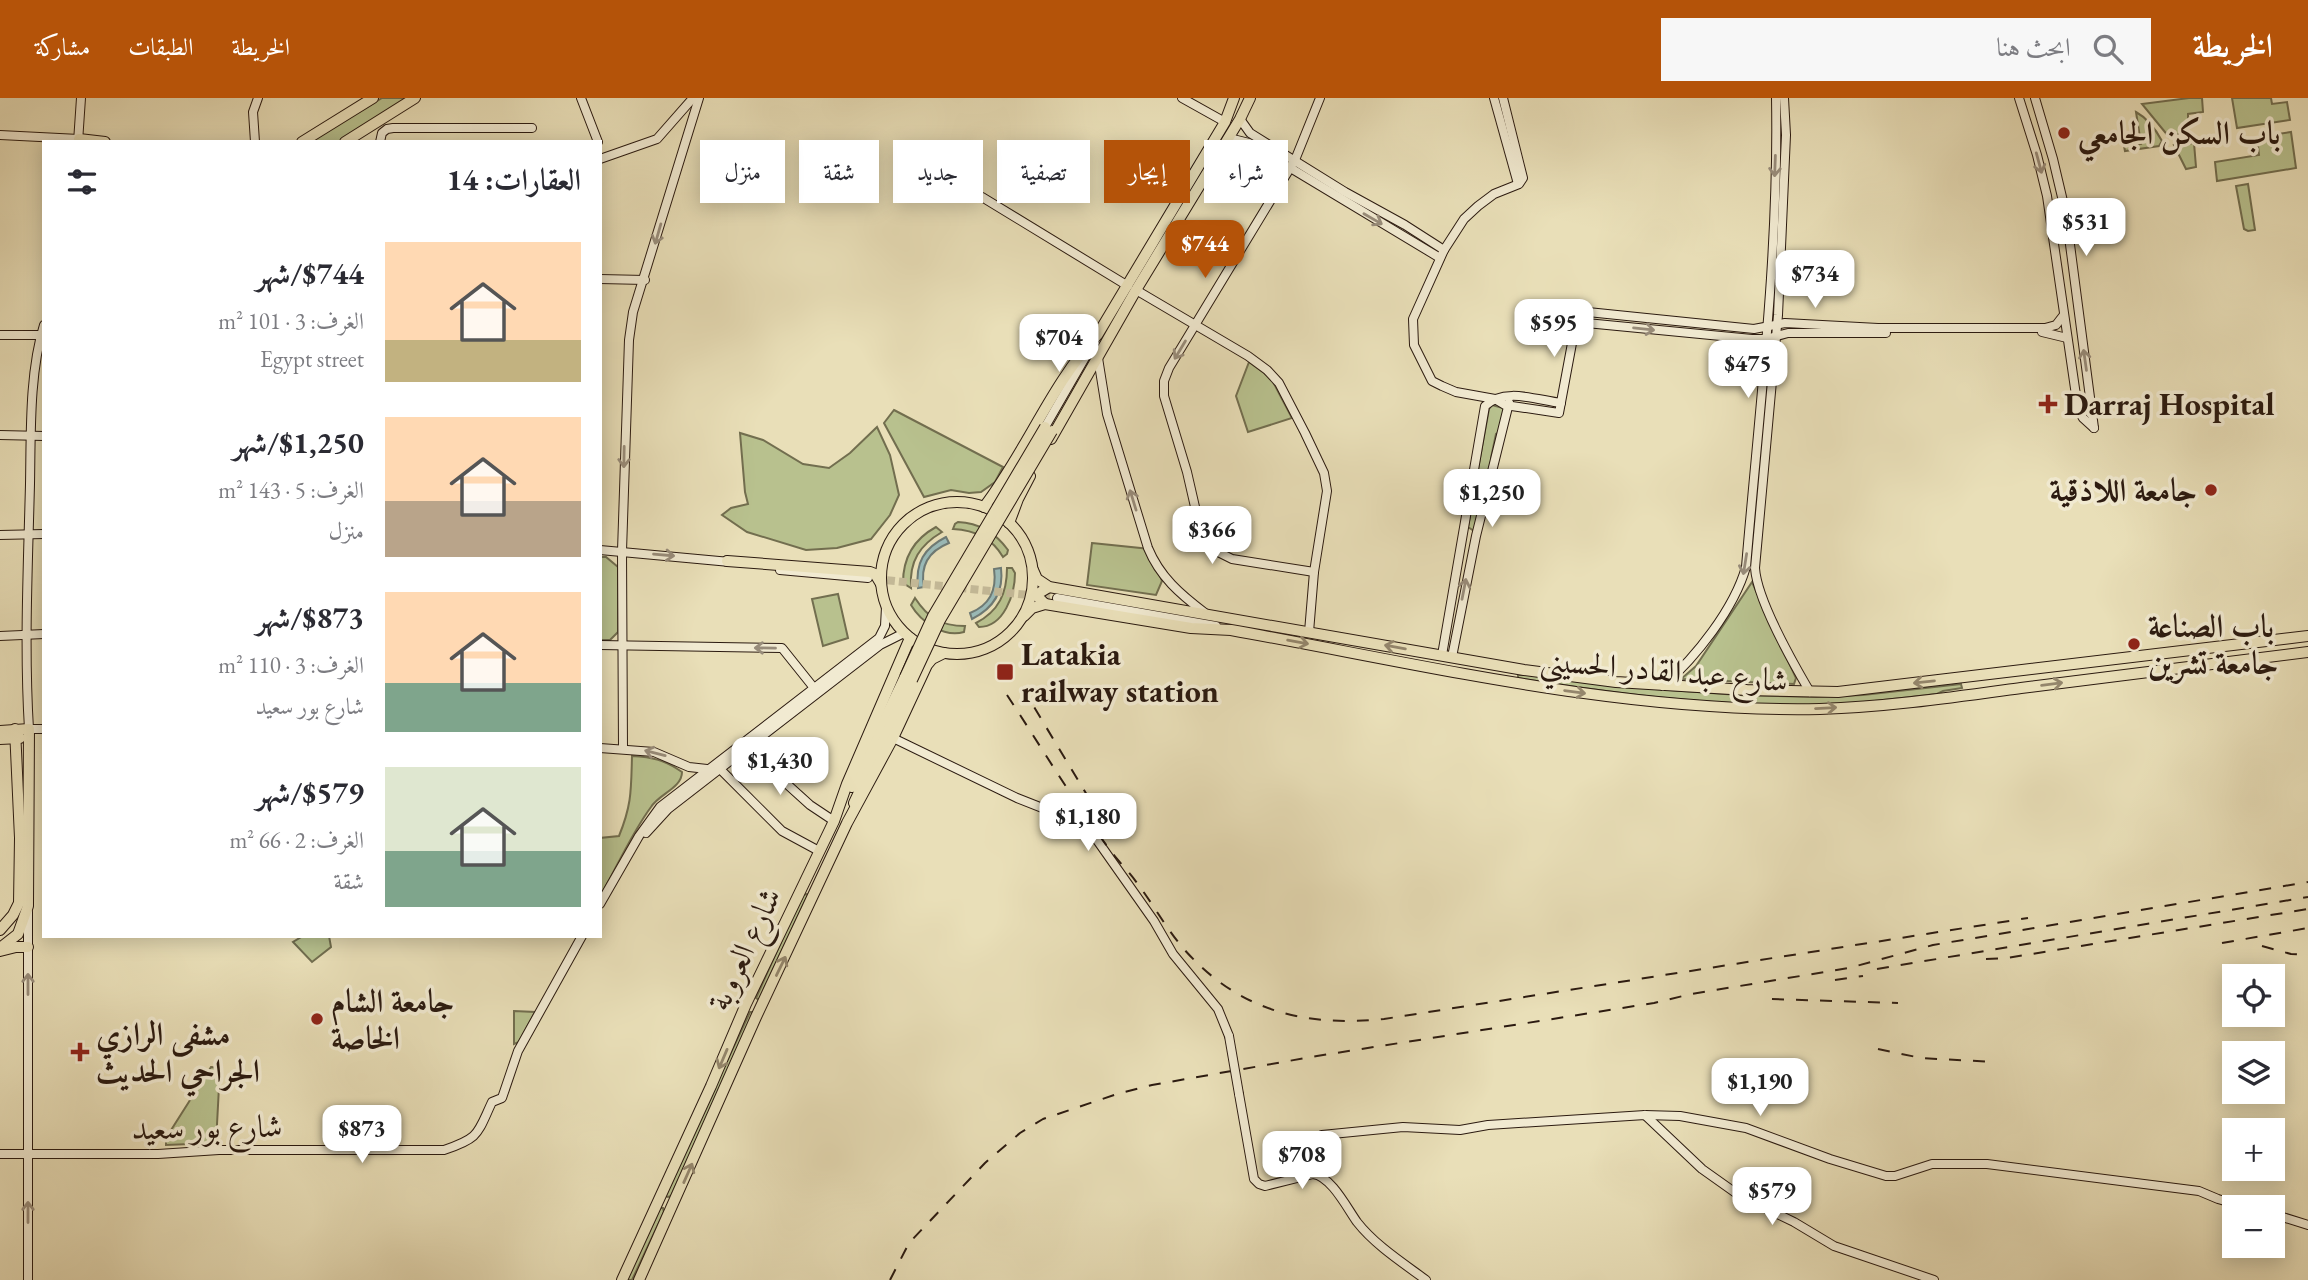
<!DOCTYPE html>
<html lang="ar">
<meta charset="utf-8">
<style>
:root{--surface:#fff;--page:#f7f7f7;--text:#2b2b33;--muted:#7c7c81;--accent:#b45309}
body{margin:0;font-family:"EB Garamond",Amiri,serif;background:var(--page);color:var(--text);direction:rtl;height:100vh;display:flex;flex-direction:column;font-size:26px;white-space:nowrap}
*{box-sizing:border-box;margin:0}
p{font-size:23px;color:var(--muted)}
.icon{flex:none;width:38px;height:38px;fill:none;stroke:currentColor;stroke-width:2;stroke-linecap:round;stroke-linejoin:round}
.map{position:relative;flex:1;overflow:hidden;direction:ltr}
.details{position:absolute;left:42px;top:42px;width:560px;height:798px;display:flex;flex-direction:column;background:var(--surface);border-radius:0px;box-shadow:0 4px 18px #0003;direction:rtl}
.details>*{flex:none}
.hud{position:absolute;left:623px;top:42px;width:665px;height:63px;direction:rtl;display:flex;gap:14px}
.controls{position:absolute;left:2222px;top:866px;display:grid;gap:14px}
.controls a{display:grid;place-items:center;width:63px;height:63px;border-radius:0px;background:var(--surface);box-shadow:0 4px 18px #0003;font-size:35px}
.price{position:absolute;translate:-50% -60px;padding:0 16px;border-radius:14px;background:#fff;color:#222;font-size:23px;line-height:46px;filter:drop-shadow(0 2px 4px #0008)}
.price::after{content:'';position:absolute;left:50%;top:42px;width:21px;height:16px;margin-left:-10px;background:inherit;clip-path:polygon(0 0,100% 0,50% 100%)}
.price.current{background:var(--accent);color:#fff}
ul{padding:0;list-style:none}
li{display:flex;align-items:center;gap:21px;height:175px;padding:0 21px}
li span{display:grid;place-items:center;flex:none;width:196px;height:140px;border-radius:0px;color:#555}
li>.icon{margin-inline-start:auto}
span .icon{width:84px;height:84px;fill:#fffc;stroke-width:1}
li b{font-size:30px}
h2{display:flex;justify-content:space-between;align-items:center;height:84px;padding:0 21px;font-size:30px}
.pill{padding:0 24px;border-radius:0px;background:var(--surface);box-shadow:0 4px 18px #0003;font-size:24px;line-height:63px}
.pill.current{background:var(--accent);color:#fff}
header{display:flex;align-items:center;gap:42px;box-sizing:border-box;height:98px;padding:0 35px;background:var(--accent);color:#fff}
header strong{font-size:33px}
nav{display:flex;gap:38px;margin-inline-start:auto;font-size:24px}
.search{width:490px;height:63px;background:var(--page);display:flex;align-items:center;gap:18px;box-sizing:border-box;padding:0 24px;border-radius:0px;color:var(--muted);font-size:26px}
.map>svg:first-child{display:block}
.green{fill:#b8c18e;stroke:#726e4f;stroke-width:2}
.water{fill:#9abab8;stroke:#6e7a75;stroke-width:2}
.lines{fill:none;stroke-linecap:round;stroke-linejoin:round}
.secondary-tunnel{stroke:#c3b896;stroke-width:8;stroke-dasharray:8 4;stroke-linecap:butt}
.secondary-casing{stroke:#2b1a10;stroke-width:10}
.primary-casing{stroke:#2b1a10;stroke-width:12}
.secondary{stroke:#f1ead1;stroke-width:8}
.primary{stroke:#e9dfb8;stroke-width:10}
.rail{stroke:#2b1a10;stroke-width:2;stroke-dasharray:12 12;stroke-linecap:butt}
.secondary-bridge-casing{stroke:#2b1a10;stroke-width:10;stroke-linecap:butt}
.primary-bridge-casing{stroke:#2b1a10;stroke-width:12;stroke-linecap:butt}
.secondary-bridge{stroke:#f1ead1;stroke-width:8}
.primary-bridge{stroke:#e9dfb8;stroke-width:10}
.oneway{stroke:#988c7a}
.oneway2{stroke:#94866c}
.poi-dot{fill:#8f2418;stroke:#f1ead1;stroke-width:2.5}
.labels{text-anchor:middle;stroke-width:7;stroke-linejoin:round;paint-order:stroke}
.poi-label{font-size:32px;font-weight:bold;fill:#2b1a10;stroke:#f1ead1;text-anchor:start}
.street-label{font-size:32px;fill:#2b1a10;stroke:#f1ead1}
</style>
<header>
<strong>الخريطة</strong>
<div class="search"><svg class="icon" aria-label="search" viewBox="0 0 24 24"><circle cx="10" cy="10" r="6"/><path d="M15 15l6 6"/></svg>ابحث هنا</div>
<nav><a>الخريطة</a><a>الطبقات</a><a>مشاركة</a></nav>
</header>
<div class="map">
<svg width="2308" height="1182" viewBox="0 0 2308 1182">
<rect width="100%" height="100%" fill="#e9dfb8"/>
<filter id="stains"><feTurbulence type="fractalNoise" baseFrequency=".00286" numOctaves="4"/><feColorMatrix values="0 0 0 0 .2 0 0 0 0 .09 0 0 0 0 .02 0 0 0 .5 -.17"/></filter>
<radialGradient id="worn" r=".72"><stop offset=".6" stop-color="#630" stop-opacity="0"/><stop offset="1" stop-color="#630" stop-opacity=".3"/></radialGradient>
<g class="green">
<polygon points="382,0 408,0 341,44 309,44"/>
<polygon points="2189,0 2202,0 2203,14 2188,16 2188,23 2184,24 2186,34 2169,39 2142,6"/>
<polygon points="2232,0 2271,0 2272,6 2287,4 2290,22 2237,30"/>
<path d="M2136,14C2147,20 2156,32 2162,43L2159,48L2125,53L2124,48L2141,46Z"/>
<polygon points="2291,34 2296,70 2217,83 2215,64 2259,57 2257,39"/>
<polygon points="2194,45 2196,69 2186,71 2174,47"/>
<polygon points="2248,86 2255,132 2248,133 2244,131 2236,88"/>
<polygon points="1249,264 1271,280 1292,320 1248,334 1236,298"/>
<polygon points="1492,307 1503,310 1505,314 1500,334 1496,336 1491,360 1494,363 1474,433 1468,429 1471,411 1476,409 1483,375 1478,371 1489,311"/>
<polygon points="894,312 1003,369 995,384 981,394 969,395 951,392 924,399 884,325"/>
<polygon points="877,329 890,357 899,397 890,417 871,441 837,450 806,452 747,434 722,417 731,410 748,406 745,394 740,335 763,342 803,366 829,370 850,355"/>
<path d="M958,424C979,425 995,434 1008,452L1007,456L1003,459C992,440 975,432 953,431L955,426Z"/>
<path d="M936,429L942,434C920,447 909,463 911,490L903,485C903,460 914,441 936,429Z"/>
<polygon points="1092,445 1150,451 1162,483 1156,497 1087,487"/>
<polygon points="600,459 606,459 618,469 618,534 610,542 600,542"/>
<path d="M1007,470H1012L1015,475C1015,496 1004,529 979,529L976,525C999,513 1007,495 1007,470Z"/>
<polygon points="1752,484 1796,580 1794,586 1681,581 1696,568"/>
<polygon points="838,496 848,540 823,548 812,501"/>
<path d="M915,500C928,520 941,528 965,528L964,534C944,540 921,524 911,507Z"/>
<path d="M1518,577H1540L1591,585L1655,591L1739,597L1816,599L1863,597L1961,586L1962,590L1943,593L1937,596C1899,600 1859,606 1820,607C1720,609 1617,596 1518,580Z"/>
<path d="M632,658C652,659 665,662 682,674C682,690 659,696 651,709C631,736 617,769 600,799V740L619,738C632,706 631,692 632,658Z"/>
<polygon points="807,796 808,797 759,902 756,900 802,797"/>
<polygon points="303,838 329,838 331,849 312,864 293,844"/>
<polygon points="514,913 535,914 519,944 514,946"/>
<polygon points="750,914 755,914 671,1098 668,1099 665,1098 665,1095"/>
<polygon points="211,969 220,970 216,1045 166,1047 166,1040"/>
<polygon points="660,1110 663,1110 664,1114 632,1182 626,1182"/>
</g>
<g class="water">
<path d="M946,439L949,445C929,453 920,468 924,489L918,490C915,465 924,450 946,439Z"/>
<path d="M1001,470C1004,494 994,510 972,521L970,515C990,507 997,492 994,471Z"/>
</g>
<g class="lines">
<polyline class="secondary-tunnel" points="875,481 1057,500"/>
<defs>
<g id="secondary">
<polyline points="581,0 598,44"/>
<polyline points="1182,0 1225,24"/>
<polyline points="1494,0 1518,86"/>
<polyline points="1503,0 1523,80 1519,86 1494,96 1478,108 1464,121 1444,152 1413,221 1414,247 1432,283 1442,288 1456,294 1495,301 1505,307 1559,315 1578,213 1754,231 1785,225 1878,230 2045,230 2056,227 2063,218"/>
<path d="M1784,0L1786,37L1778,217L1755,470C1757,502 1793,565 1810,594"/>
<polyline points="2019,0 2037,57 2047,98 2078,311 2083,320 2094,330"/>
<polyline points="2035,0 2053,61 2066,116 2094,330"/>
<polyline points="1240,21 1250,35 1345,94 1405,127 1444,152"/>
<polyline points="0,37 79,41"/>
<polyline points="1229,40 1249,45 1440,160"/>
<polyline points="78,44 81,0"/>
<polyline points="255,44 253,14 258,0"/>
<polyline points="380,44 382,35 387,31 393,30 532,30"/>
<polyline points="600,61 657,41 693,0"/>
<polyline points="982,99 1128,188"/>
<polyline points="600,181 645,182"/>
<polyline points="1136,192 1248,258 1267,272 1279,285 1305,335 1324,375 1327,393 1314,474 1309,534"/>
<polyline points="1576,224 1752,241 1766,241 1788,235 1886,235"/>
<path d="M44,227C29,275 31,337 30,386C28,468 24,549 29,631H44"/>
<polyline points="2042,234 2067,240"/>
<polyline points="0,237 41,237"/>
<path d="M1098,260L1107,316L1148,450C1160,479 1180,496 1205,515"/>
<polyline points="1045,329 1090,251"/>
<polyline points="0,337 44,338"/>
<polyline points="0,437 44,436"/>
<polyline points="600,452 730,464"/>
<polyline points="780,472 868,480"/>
<polyline points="1314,474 1232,461 1216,453 1207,445 1201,435 1187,374 1164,298 1164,283 1169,270 1295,62 1320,0"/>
<polyline points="1057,500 1216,528"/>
<polyline points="0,538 44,536"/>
<polyline points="600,547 782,550 814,590"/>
<path d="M1442,557L1485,308C1504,289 1537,302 1561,305"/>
<polyline points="1452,559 1476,438 1509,305"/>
<path d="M1663,588C1696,559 1734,511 1746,469C1759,313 1779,157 1776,0"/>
<polyline points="893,640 1017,700 1078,724 1092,735 1154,823 1173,856 1218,911 1229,938"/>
<polyline points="746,649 810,707 834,723"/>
<polyline points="600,650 654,654 689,669 707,671"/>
<polyline points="623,651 622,453 629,242 633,214 699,0"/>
<polyline points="719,670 782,733 819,753"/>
<polyline points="646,735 668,711 880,547 904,535"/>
<polyline points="600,806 639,738 660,709 879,540 885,528 886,509"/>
<path d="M1239,996L1254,1081L1259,1086L1265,1088L1313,1076C1331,1078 1347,1110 1357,1124C1375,1147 1403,1165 1426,1182"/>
<polyline points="1645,1017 1702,1071 1740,1098 1794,1124 1834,1148 1934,1182"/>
<path d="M0,1056H158L219,1052H444C480,1040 477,1036 492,1004L502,1000L518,953L582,838"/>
<polyline points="1318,1076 1316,1045 1322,1037 1403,1029 1460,1032 1488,1027 1645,1017 1680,1018 1746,1030 1830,1061 1886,1078 1895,1078 1932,1066 1987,1066 2199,1093 2218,1101 2249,1110"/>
<polyline points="2273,1116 2308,1127"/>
<polyline points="28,1182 28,814"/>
</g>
<g id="primary">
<polyline points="79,41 105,44"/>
<polyline points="302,44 373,0"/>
<polyline points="345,44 415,0"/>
<polyline points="1051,341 1136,192 1240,21 1250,0"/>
<circle cx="957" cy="480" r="76"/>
<path d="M984,409C1026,354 1051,287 1098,236L1225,24L1234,0"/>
<polyline points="1009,425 1018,401 1030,378"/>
<polyline points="727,463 870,474 875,476 881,486"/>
<polyline points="1033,472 1037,481 1049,489 1524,572 1616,584 1747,592 1838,594 2308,538"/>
<polyline points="1045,506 1038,499 1039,495 1049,489"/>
<path d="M1024,518L1032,510L1045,506L1191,530L1231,532C1426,567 1621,615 1820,611C1887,609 1955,599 2021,590C2117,578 2212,566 2308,554"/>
<polyline points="0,633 29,631 28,808 18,836 0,850"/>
<polyline points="0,641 20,640"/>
<polyline points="852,689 905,579"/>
<polyline points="854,705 912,582"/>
<polyline points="0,832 13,817 19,805 20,740 15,631"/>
<polyline points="0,853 16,849 28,849"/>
<polyline points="622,1182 711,988 746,906 834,723 847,686 910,540"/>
<polyline points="639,1182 756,919 847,725 893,640 927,567 932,561 944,555"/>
</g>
</defs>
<use href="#secondary" class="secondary-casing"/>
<use href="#primary" class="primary-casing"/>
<use href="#secondary" class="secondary"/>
<use href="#primary" class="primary"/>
<g class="rail">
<polyline points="1022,589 1105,727"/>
<path d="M1007,597C1042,650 1075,706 1113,756C1121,766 1130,775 1137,785C1153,806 1166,830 1183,850C1238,913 1304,929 1384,921L2028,820"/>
<polyline points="2222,845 2308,830"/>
<polyline points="2262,848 2291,856 2308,857"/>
<polyline points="1986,861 2007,860 2308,811"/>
<polyline points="1877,871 2308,799"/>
<polyline points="1835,882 1863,878"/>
<polyline points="1772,901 1898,905"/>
<polyline points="1878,951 1921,960 1994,964"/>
<polyline points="890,1182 909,1145 985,1065 1020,1035 1043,1021 1117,996 1152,987 1317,958 1654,905 1691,896 1849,870 1933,847 2308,784"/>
</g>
<defs>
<polyline id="secondary-bridge" points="1229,938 1239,996"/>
<g id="primary-bridge">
<polyline points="905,579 933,518 1045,329"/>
<polyline points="912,582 940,522 1052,333"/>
</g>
</defs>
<use href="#secondary-bridge" class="secondary-bridge-casing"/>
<use href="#primary-bridge" class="primary-bridge-casing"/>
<use href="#secondary-bridge" class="secondary-bridge"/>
<use href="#primary-bridge" class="primary-bridge"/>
</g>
<defs><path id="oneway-shaft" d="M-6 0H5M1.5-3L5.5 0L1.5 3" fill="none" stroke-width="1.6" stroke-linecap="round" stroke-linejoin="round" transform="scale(1.75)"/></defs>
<g class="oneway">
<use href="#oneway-shaft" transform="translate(2039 65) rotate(75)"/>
<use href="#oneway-shaft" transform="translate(1775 68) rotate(92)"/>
<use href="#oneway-shaft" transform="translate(1373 121) rotate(30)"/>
<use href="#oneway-shaft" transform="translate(658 136) rotate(106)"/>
<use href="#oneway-shaft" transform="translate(1644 231) rotate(6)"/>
<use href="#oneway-shaft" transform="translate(1180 252) rotate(121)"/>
<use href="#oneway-shaft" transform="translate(2085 262) rotate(-98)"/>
<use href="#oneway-shaft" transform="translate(624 359) rotate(91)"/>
<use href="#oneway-shaft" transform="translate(1133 402) rotate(-107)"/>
<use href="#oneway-shaft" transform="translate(664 457) rotate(5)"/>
<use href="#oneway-shaft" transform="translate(1745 466) rotate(99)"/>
<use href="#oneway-shaft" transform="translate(1464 491) rotate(-79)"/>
<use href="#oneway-shaft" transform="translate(765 550) rotate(-179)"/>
<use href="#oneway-shaft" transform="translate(655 655) rotate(-166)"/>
<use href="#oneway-shaft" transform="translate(28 886) rotate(-90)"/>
<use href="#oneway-shaft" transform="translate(28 1114) rotate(-90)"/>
</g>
<g class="oneway2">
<use href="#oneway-shaft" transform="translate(1298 544) rotate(10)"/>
<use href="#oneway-shaft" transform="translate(1395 549) rotate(-170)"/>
<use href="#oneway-shaft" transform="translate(1924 584) rotate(174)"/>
<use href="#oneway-shaft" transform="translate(2052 586) rotate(-7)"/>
<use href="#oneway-shaft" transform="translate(1575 594) rotate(8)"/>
<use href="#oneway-shaft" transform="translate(1826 610) rotate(-3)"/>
<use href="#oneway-shaft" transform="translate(781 868) rotate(-64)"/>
<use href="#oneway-shaft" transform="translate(723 961) rotate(113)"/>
<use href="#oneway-shaft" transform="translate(688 1075) rotate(-66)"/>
</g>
<g class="poi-dot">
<circle cx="2064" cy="35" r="7"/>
<path d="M2044.5 295.5h7v7h7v7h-7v7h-7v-7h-7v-7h7z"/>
<circle cx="2211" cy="392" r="7"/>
<circle cx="2134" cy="546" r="7"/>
<rect x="996" y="565" width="18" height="18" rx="3.5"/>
<circle cx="317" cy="921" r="7"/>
<path d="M76.5 943.5h7v7h7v7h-7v7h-7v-7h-7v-7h7z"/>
</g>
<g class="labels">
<g class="poi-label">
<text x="2078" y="46">باب السكن الجامعي</text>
<text x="2064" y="317">Darraj Hospital</text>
<text x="2197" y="403" text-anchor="end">جامعة اللاذقية</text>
<text x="2148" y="539">باب الصناعة<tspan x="2148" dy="37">جامعة تشرين</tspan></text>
<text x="1021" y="567">Latakia<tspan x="1021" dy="37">railway station</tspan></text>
<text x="331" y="914">جامعة الشام<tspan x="331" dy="37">الخاصة</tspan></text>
<text x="96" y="947">مشفى الرازي<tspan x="96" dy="37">الجراحي الحديث</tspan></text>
</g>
<g class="street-label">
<text transform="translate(1664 572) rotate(5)" y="11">شارع عبد القادر الحسيني</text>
<text transform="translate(744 851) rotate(-65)" y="11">شارع العروبة</text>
<text transform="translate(207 1029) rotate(-1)" y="11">شارع بور سعيد</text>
</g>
</g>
<rect width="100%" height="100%" filter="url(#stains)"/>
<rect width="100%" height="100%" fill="url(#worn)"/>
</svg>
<div class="controls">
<a><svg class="icon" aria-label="locate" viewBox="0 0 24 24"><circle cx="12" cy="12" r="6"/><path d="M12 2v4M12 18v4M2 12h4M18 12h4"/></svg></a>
<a><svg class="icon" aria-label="layers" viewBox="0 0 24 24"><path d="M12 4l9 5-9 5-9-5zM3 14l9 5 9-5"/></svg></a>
<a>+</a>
<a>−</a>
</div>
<b class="price" style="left:2086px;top:160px">$531</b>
<b class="price current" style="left:1205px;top:182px">$744</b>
<b class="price" style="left:1815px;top:212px">$734</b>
<b class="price" style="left:1554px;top:261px">$595</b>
<b class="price" style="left:1059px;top:276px">$704</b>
<b class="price" style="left:1748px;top:302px">$475</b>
<b class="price" style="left:1492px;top:431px">$1,250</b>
<b class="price" style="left:1212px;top:468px">$366</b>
<b class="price" style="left:780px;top:699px">$1,430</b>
<b class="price" style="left:1088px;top:755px">$1,180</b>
<b class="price" style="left:1760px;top:1020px">$1,190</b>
<b class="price" style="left:362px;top:1067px">$873</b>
<b class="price" style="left:1302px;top:1093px">$708</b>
<b class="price" style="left:1772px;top:1129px">$579</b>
<div class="hud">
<a class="pill">شراء</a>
<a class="pill current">إيجار</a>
<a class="pill">تصفية</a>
<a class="pill">جديد</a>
<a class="pill">شقة</a>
<a class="pill">منزل</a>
</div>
<section class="details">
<h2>العقارات: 14<svg class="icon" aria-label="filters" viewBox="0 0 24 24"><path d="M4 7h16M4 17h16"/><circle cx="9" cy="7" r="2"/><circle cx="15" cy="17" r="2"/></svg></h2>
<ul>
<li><span style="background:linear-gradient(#ffd9b3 70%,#c2b280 0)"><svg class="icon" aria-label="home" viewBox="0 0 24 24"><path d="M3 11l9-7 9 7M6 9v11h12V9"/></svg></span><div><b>$744/شهر</b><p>الغرف: 3 · 101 m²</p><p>Egypt street</p></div></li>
<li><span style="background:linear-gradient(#ffd9b3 60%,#b9a48a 0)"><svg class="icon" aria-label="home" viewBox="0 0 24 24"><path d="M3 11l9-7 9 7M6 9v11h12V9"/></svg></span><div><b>$1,250/شهر</b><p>الغرف: 5 · 143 m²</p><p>منزل</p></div></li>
<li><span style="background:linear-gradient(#ffd9b3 65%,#7fa58c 0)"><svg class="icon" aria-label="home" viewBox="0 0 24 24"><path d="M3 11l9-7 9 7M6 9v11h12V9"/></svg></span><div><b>$873/شهر</b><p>الغرف: 3 · 110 m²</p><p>شارع بور سعيد</p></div></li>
<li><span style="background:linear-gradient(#dfe7d0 60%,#7fa58c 0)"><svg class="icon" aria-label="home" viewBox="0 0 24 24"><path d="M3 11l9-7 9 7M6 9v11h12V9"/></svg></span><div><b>$579/شهر</b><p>الغرف: 2 · 66 m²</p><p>شقة</p></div></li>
</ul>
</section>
</div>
